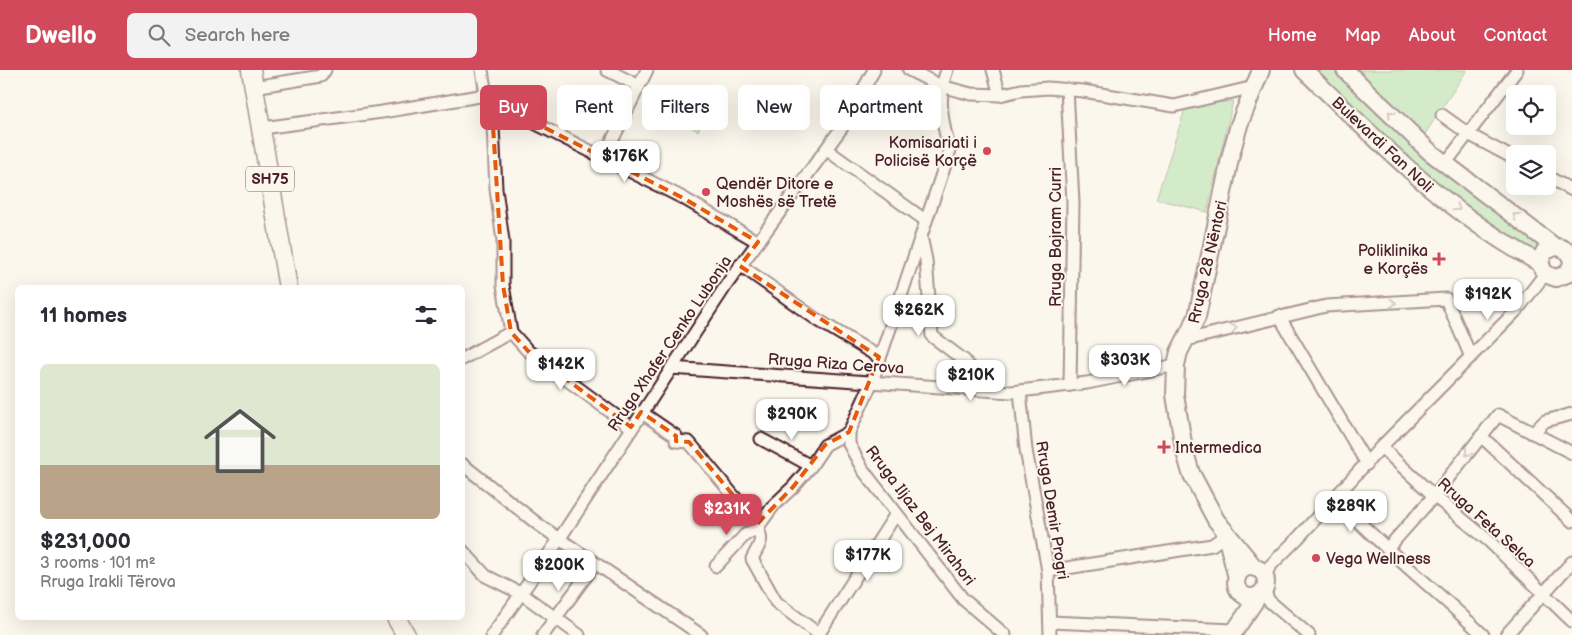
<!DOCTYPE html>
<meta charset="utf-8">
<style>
:root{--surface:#fff;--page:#f2f2f3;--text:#2b2b33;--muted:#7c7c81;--line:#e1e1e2;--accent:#d1495b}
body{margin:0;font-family:"Balsamiq Sans",sans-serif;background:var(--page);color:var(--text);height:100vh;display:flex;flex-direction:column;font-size:19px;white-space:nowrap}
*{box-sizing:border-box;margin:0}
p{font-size:16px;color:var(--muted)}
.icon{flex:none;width:28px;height:28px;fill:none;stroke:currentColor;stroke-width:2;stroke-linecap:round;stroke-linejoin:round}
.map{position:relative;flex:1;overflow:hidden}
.sheet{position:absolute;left:15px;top:215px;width:450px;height:335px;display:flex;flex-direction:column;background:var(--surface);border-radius:8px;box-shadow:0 5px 20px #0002}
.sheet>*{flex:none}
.hud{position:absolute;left:480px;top:15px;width:475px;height:45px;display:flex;gap:10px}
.fabs{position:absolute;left:1506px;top:15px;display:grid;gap:10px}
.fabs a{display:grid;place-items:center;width:50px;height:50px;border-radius:8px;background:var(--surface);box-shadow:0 5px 20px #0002;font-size:25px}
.price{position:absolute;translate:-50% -42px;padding:0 11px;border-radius:10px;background:#fff;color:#222;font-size:16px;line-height:32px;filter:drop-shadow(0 1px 2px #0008)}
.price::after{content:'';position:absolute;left:50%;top:30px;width:15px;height:11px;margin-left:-8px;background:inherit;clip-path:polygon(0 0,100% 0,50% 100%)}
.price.selected{background:var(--accent);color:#fff}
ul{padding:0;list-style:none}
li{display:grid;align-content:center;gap:10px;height:265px;padding:0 25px}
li+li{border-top:1px solid var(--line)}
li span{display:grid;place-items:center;height:155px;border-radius:8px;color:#555}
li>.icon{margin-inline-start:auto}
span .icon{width:90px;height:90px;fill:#fffc;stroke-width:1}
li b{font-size:21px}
h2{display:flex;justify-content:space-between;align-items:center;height:60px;padding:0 25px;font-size:21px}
.tag{padding:0 18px;border-radius:8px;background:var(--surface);box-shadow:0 5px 20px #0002;font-size:18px;line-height:45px}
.tag.selected{background:var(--accent);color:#fff}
header{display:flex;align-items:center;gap:30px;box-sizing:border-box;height:70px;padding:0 25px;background:var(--accent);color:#fff}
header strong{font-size:24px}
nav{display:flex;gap:28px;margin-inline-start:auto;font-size:18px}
.search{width:350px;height:45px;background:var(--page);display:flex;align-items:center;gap:12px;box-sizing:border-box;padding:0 18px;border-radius:8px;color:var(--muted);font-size:19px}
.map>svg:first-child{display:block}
.green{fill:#a5db9e;stroke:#787d64}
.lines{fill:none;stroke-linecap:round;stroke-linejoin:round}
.street-casing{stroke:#4a1f2b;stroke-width:15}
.secondary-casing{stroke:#4a1f2b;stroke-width:20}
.primary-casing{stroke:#4a1f2b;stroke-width:21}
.street{stroke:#fbf7ec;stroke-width:11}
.secondary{stroke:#fbf7ec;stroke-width:16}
.primary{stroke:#fbf7ec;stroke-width:18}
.oneway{stroke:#ab9695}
.marked{fill:none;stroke:#e8590c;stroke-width:4;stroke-dasharray:10 6;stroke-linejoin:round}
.poi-dot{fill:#d1495b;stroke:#fbf7ec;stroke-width:2}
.labels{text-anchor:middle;stroke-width:4;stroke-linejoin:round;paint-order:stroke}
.shield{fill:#fbf7ec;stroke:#7f6065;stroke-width:1}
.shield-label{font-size:15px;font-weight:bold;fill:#4a1f2b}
.poi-label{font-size:16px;fill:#4a1f2b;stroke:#fbf7ec;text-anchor:start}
.street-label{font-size:16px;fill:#4a1f2b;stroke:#fbf7ec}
</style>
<header>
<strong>Dwello</strong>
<div class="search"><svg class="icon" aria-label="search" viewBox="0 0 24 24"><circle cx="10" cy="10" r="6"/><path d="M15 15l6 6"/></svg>Search here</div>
<nav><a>Home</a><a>Map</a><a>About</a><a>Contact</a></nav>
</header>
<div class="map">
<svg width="1572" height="565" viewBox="0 0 1572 565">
<rect width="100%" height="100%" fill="#fbf7ec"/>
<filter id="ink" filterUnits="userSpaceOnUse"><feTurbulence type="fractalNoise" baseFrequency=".02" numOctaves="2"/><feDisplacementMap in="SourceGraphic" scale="10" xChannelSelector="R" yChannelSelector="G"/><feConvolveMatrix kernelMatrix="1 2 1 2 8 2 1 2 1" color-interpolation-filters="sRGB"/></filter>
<g filter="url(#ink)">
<g class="green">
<polygon points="1308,0 1342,0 1550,175 1539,190 1437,121"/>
<polygon points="1353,0 1467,0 1423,67"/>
<polygon points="670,17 710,38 698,61 658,40"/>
<polygon points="1233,31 1207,142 1156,129 1186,36"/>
</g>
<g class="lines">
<defs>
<g id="street">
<polyline points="482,0 486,25 493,32 683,128 758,172"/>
<polyline points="607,0 639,16"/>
<polyline points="909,0 941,16 971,24 1000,25 1021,20 1048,18 1083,21 1174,36 1254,17"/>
<path d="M947,0C937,26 942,54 950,80L872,312L849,362V374L863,400L963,529L1005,565"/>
<polyline points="993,0 1000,25"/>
<polyline points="254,17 321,6 325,0"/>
<polyline points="1067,19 1073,132 1070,315"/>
<polyline points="502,36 493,56 496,119 503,171 503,215 511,262"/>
<polyline points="1442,45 1470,65 1515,89"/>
<polyline points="262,58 382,42 486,25"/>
<polyline points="827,80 925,150"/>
<polyline points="604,87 647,0"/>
<polyline points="1445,94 1517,0"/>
<polyline points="1548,107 1572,120"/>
<polyline points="922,171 926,190 932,266 965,291 978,310 993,320"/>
<polyline points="740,195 816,249 879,287"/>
<polyline points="1279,246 1367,394"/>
<polyline points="511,262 528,281 631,357"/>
<polyline points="1186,270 1326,236 1446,229 1471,287"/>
<polyline points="462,289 511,262"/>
<polyline points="671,298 1011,322 1087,313 1176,295"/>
<polyline points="1020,321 1026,380 1048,501 1050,565"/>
<polyline points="641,342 676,366 676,371 689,372 757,454"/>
<polyline points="1533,363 1545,351 1572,344"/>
<polyline points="1481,366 1572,451"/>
<polyline points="761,369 811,396"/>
<polyline points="1381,377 1434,426 1489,471 1572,551"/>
<polyline points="462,394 539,455 701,565"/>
<path d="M1335,428C1381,477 1434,518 1483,565"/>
<polyline points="1387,479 1434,426 1498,345 1572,383"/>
<polyline points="462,480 486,506 522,524 579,565"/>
<polyline points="716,496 745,465 757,458"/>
<polyline points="1048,501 1212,475 1226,465"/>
<polyline points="1265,505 1270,496 1298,468 1381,377 1517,240 1545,204"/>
<polyline points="1264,520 1269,531 1309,565"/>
<polyline points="1050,552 1234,560"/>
<polyline points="492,565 560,468 727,214 843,56 874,0"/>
<polyline points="543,565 595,494"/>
<polyline points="818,565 896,444"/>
<path d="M820,565L776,532L752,489C758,476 765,471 757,458L774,435L793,417L811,396L825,375L849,362"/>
<polyline points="1506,565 1572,492"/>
</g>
<g id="secondary">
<path d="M1304,0C1378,71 1449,145 1540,193"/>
<polyline points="1345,0 1430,82 1555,177"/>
<path d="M1572,193C1571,183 1565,177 1555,177L1544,182L1540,193L1545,204L1556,208L1567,204L1572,194"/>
<polyline points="1226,465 1237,508"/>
<circle cx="1251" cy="512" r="15"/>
<polyline points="1255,498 1216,450 1191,403 1184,379 1175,325 1176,295 1179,282 1197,247 1231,84 1239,55 1261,0"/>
<polyline points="1232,565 1259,525"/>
</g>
<g id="primary">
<polyline points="251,0 288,218"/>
<polyline points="396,548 406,565"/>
</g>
</defs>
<use href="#street" class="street-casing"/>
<use href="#secondary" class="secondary-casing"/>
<use href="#primary" class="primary-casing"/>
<use href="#street" class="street"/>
<use href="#secondary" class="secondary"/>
<use href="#primary" class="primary"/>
</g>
<defs><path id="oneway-chevron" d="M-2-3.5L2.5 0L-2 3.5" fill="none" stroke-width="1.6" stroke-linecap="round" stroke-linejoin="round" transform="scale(1.25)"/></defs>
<g class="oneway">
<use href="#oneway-chevron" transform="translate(1391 44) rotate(-136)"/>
<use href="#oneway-chevron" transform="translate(1457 138) rotate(35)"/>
<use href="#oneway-chevron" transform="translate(1516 146) rotate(-144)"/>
<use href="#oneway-chevron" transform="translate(1393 233)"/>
<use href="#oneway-chevron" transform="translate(1234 258) rotate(-14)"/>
<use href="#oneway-chevron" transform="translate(1468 383) rotate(129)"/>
</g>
</g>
<path d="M0 0H1572V565H0ZM502,36L683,128L758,172L740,196L879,287L849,362L825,375L793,417L757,454L689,372L676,371V366L641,342L631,357L528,281L511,262L503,215L493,56Z" fill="#fbf7ec" fill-opacity=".55" fill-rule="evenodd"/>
<path class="marked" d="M502,36L683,128L758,172L740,196L879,287L849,362L825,375L793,417L757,454L689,372L676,371V366L641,342L631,357L528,281L511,262L503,215L493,56Z"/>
<g class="poi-dot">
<circle cx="987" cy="81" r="5"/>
<circle cx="706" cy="122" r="5"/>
<path d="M1436.5 181.5h5v5h5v5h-5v5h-5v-5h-5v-5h5z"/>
<path d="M1161.5 369.5h5v5h5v5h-5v5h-5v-5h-5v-5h5z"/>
<circle cx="1316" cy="488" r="5"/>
</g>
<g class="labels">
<rect class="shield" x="246" y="96.5" width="48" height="25" rx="4"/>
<g class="shield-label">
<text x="270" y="114">SH75</text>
</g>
<g class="poi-label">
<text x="977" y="78" text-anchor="end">Komisariati i<tspan x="977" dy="18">Policisë Korçë</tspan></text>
<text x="716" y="119">Qendër Ditore e<tspan x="716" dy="18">Moshës së Tretë</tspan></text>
<text x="1428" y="186" text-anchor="end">Poliklinika<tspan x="1428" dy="18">e Korçës</tspan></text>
<text x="1175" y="383">Intermedica</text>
<text x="1326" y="494">Vega Wellness</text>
</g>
<g class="street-label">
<text transform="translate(1383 74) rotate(43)" y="6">Bulevardi Fan Noli</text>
<text transform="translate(1055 167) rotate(-90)" y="6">Rruga Bajram Curri</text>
<text transform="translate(1207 192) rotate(-77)" y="6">Rruga 28 Nëntori</text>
<text transform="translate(669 273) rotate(-56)" y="6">Rruga Xhafer Cenko Lubonja</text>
<text transform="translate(836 293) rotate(4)" y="6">Rruga Riza Cerova</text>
<text transform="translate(1053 440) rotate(81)" y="6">Rruga Demir Progri</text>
<text transform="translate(921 445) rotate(53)" y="6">Rruga Iljaz Bej Mirahori</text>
<text transform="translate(1487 452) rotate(42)" y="6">Rruga Feta Selca</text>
</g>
</g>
</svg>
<div class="fabs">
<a><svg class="icon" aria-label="locate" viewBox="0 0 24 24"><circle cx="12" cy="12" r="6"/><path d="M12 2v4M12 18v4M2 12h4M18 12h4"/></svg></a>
<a><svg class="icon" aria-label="layers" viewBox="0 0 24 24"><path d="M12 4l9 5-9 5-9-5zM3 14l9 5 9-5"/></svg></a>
</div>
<b class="price" style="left:625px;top:113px">$176K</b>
<b class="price" style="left:1488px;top:251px">$192K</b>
<b class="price" style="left:919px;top:267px">$262K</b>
<b class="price" style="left:1125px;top:317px">$303K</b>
<b class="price" style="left:561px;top:321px">$142K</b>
<b class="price" style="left:971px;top:332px">$210K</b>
<b class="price" style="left:792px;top:371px">$290K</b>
<b class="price" style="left:1351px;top:463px">$289K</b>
<b class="price selected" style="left:727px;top:466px">$231K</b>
<b class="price" style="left:868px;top:512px">$177K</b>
<b class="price" style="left:559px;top:522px">$200K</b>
<div class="hud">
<a class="tag selected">Buy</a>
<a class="tag">Rent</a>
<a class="tag">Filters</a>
<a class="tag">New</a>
<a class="tag">Apartment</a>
</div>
<section class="sheet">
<h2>11 homes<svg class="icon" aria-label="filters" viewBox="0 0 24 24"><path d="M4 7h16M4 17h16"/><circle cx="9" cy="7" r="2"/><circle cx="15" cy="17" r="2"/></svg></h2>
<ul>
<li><span style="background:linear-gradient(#dfe7d0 65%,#b9a48a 0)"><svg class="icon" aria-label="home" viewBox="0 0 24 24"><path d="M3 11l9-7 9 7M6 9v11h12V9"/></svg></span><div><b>$231,000</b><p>3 rooms · 101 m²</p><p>Rruga Irakli Tërova</p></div></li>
</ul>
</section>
</div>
